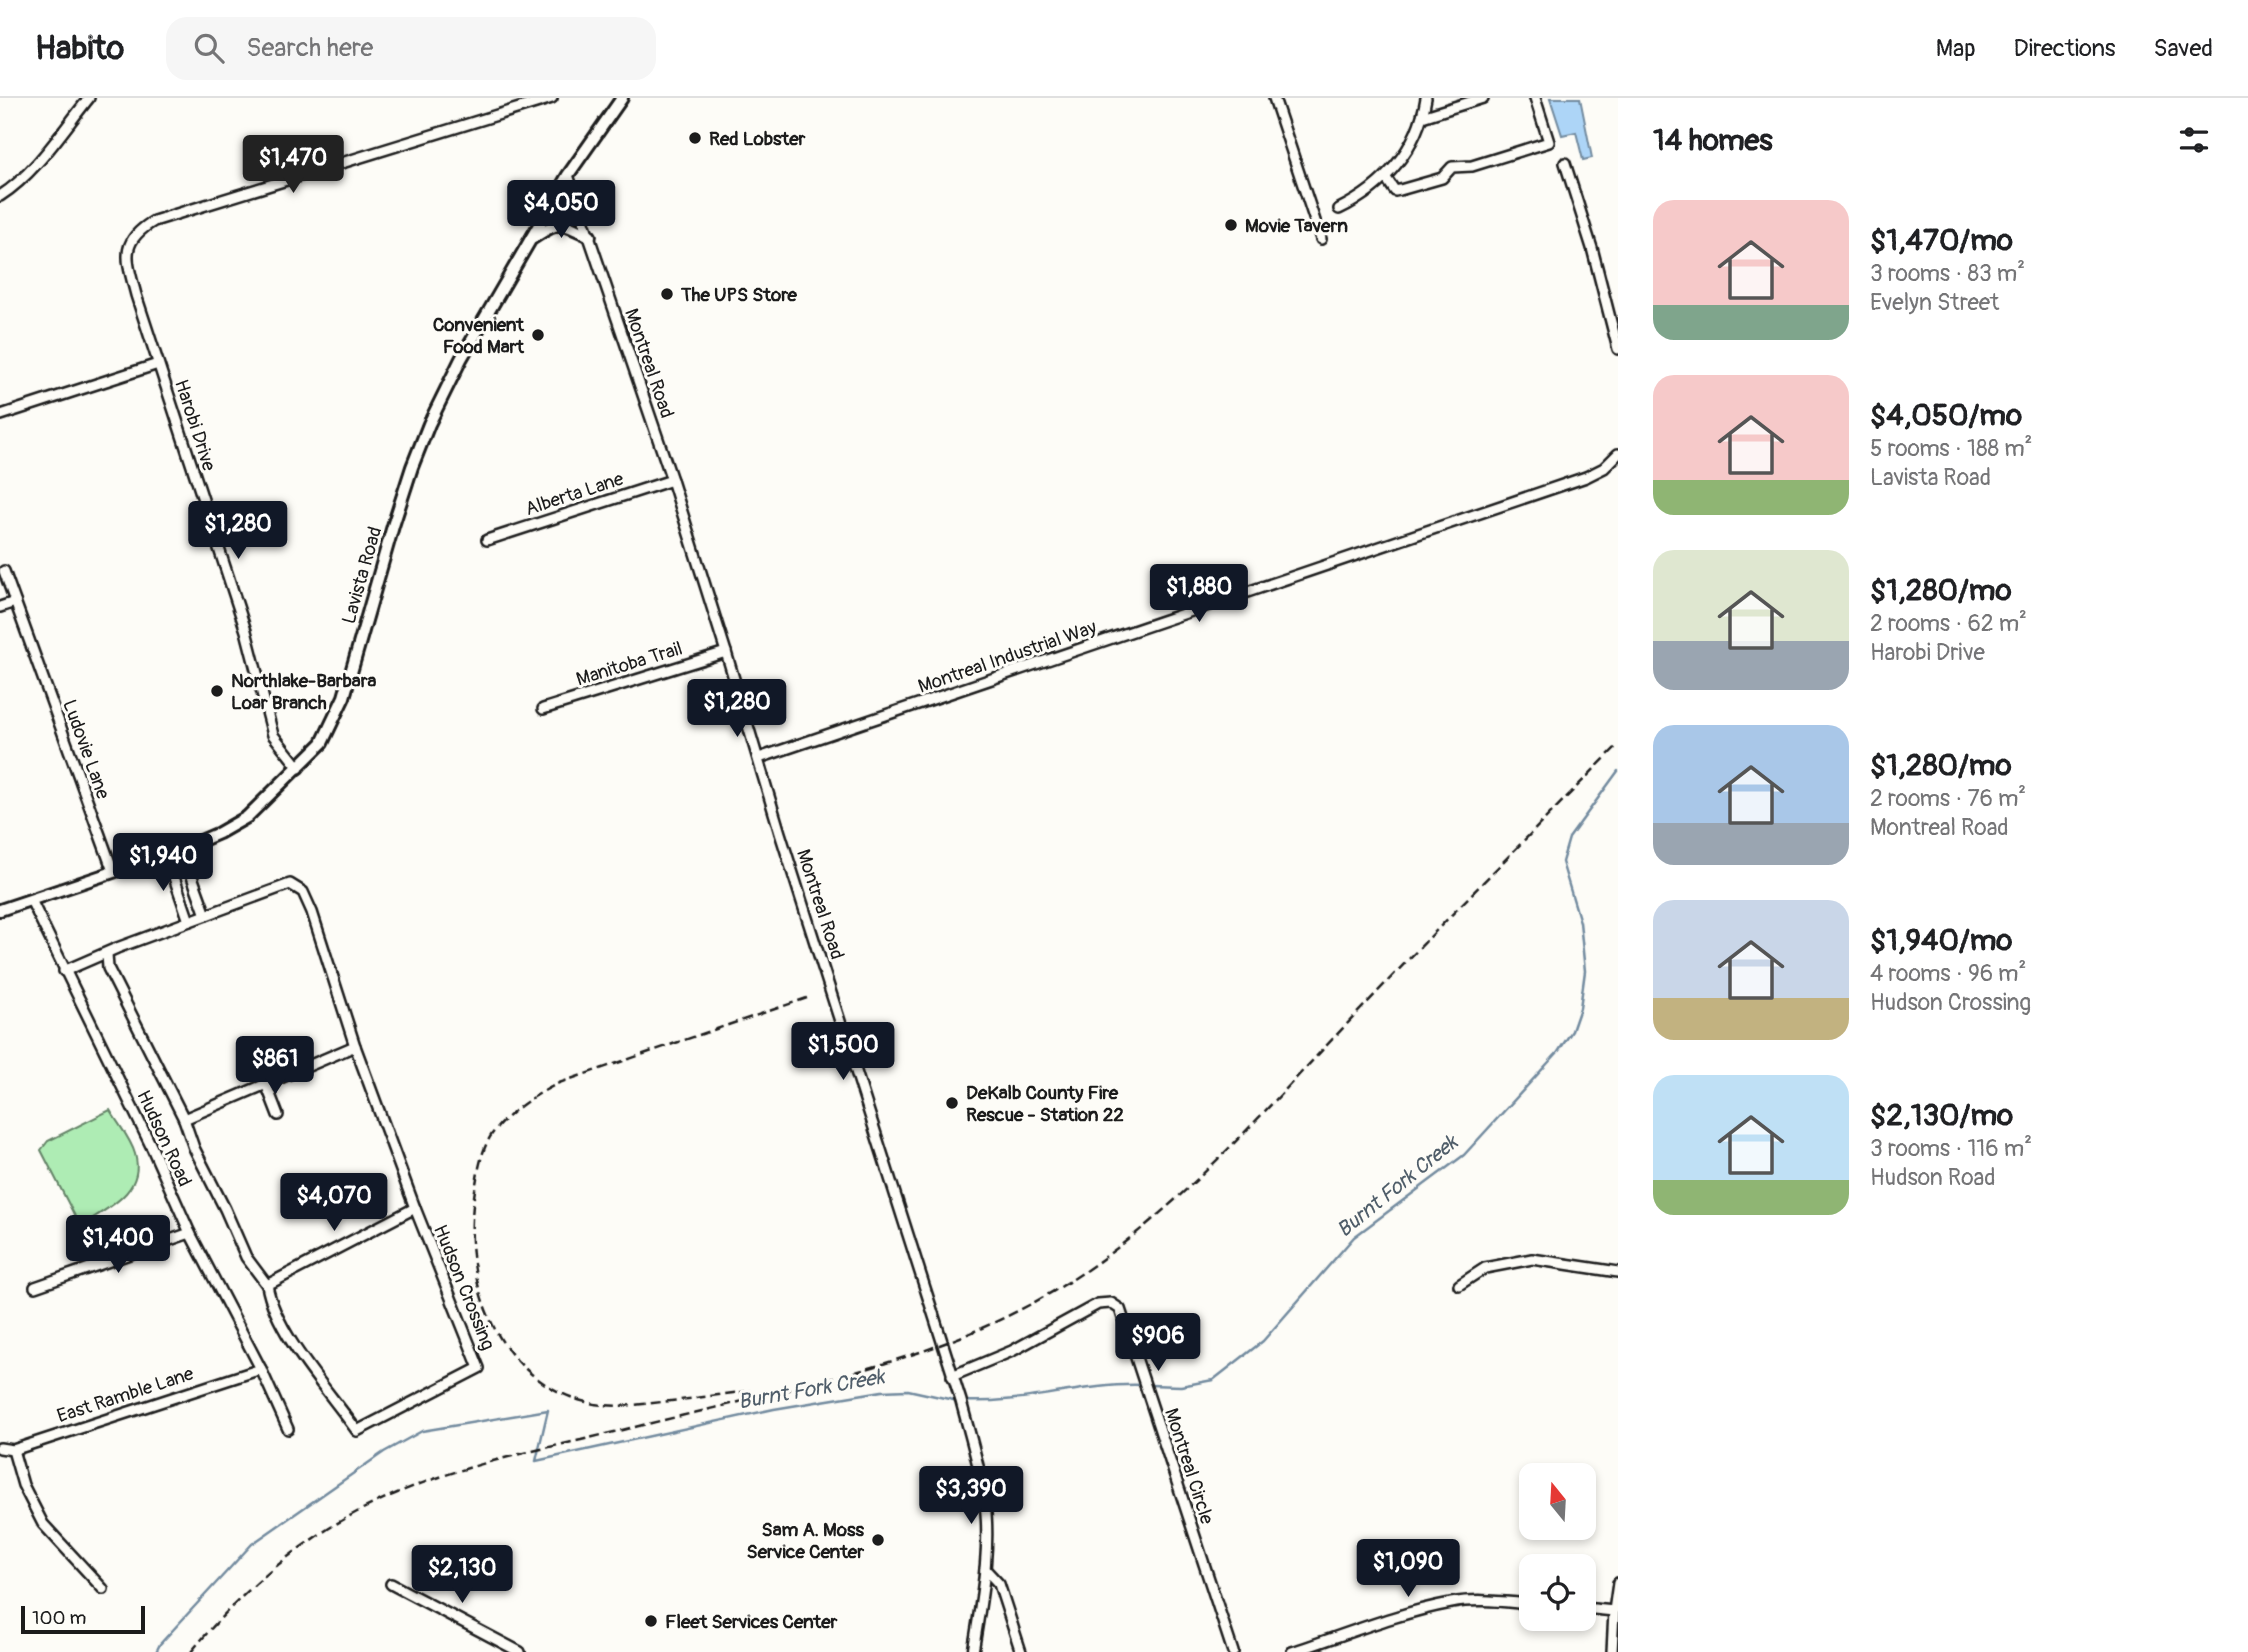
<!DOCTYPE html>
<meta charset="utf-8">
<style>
:root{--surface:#fff;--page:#f6f6f6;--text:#202124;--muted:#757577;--line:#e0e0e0;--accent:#111827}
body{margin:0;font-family:Pangolin,sans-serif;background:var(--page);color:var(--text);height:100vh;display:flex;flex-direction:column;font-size:26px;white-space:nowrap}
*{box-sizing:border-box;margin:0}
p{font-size:23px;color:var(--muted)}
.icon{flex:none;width:38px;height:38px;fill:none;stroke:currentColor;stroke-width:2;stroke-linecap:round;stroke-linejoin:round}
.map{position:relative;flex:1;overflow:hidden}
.side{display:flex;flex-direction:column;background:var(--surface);width:630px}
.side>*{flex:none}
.needle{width:46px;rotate:342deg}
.fabs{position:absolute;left:1519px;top:1365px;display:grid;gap:14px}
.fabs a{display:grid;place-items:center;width:77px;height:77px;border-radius:14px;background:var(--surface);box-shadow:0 4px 10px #0003;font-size:35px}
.scale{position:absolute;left:21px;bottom:18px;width:124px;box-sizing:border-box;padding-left:7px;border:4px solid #1c1c1c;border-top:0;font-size:19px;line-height:24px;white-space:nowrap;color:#1c1c1c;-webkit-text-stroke:5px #fdfcf7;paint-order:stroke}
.price{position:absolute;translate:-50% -60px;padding:0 16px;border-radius:7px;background:var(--accent);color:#fff;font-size:23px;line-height:46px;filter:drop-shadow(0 2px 4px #0008)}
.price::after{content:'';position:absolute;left:50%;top:42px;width:21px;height:16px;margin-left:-10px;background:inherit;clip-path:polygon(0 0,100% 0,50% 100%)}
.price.current{background:#222;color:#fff}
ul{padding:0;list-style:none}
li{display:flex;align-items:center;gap:21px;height:175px;padding:0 35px}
li span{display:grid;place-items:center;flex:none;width:196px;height:140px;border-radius:21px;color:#555}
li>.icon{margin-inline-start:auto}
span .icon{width:84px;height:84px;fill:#fffc;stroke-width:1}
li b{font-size:30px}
h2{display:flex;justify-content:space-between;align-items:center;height:84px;padding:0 35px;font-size:30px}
header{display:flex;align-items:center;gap:42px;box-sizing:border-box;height:98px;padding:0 35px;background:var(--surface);border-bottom:2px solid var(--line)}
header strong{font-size:33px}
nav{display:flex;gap:38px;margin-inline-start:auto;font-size:24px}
.search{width:490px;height:63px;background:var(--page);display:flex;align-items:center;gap:18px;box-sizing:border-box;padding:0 24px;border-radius:21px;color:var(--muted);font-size:26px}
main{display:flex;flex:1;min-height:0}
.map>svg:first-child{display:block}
.green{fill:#aeecb4;stroke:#658468;stroke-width:2}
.water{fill:#add5f7;stroke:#738b9f;stroke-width:2}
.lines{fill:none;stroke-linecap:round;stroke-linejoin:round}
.stream{stroke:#738b9f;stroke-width:2.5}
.minor-casing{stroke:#1c1c1c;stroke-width:14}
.major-casing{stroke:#1c1c1c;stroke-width:16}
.minor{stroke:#fdfcf7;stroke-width:9}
.major{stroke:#fdfcf7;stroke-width:10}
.rail{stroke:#1c1c1c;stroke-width:2.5;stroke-dasharray:10 5;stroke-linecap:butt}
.poi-dot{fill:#1c1c1c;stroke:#fdfcf7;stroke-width:2.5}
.labels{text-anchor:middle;stroke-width:6;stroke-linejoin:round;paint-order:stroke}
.poi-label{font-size:19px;font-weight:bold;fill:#1c1c1c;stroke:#fdfcf7;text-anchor:start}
.street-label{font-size:19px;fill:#1c1c1c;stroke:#fdfcf7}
.water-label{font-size:21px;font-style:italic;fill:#4f5d69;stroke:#fdfcf7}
</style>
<header>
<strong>Habito</strong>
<div class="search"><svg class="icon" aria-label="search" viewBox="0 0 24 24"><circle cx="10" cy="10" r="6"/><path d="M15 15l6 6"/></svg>Search here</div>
<nav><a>Map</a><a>Directions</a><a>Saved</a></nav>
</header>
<main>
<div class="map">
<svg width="1618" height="1554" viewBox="0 0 1618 1554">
<rect width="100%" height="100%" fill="#fdfcf7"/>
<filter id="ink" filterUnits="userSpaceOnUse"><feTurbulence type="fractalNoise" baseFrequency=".0143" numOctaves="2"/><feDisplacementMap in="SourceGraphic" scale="14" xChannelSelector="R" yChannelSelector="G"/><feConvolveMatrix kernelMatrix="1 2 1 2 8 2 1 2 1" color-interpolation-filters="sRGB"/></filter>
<g filter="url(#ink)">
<path class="green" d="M110,1012C118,1026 131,1041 135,1056C146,1094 106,1111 80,1128L41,1052L48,1043Z"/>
<polygon class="water" points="1550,0 1580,0 1592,60 1583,62 1576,34 1562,37"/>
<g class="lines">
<g class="stream">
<polyline points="1149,1287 1181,1288 1213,1282 1263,1243 1354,1139 1464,1057 1558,954 1572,933 1580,910 1585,873 1580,824 1562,764 1569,740 1618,673"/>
<path d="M965,1303C1024,1306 1082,1285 1142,1287"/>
<polyline points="156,1554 160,1546 252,1446 384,1354 422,1333 548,1312 536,1363 774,1311 882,1293 908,1292 958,1303"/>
</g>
<defs>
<g id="minor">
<polyline points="1274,0 1321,141"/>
<polyline points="1422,19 1483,0"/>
<polyline points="1565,65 1592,150 1618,251"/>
<path d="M568,77L672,382L726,554L780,735L961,1303C969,1334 979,1365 984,1398C992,1449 981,1503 973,1554"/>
<polyline points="1386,80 1395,93 1400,92 1442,80 1452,69 1472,68 1549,44 1535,0"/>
<path d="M0,98C35,76 63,32 89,0"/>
<path d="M1339,111C1384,89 1418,51 1426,0"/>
<polyline points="1,317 158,266"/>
<polyline points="487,442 672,382"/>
<polyline points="4,473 113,773"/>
<polyline points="0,509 15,504"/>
<polyline points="543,611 726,554"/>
<polyline points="759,660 1586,379 1604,370 1618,356"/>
<path d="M299,670L273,637L246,533L136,197C127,162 118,144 154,123L552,0"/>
<polyline points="182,751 206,817"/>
<polyline points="166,756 189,823"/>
<polyline points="31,802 152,1050 190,1135 261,1271 288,1331"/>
<polyline points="107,856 108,870 184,1021 194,1050 225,1111 246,1159 267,1187"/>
<path d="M64,873L117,850L290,786L303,794L312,814L355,948L415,1110L479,1270L357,1333C328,1292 275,1235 267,1187"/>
<polyline points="266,986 278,1017"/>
<polyline points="184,1021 355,948"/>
<polyline points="267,1187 415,1110"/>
<polyline points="1459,1187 1485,1170 1532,1161 1618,1174"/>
<polyline points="35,1189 190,1135"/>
<polyline points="952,1278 1012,1253 1098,1206 1111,1205 1120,1211 1233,1554"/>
<polyline points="0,1350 13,1352 261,1271"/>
<polyline points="13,1352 23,1387 43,1426 103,1491"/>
<polyline points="985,1471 999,1486 1021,1554"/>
<polyline points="391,1486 520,1554"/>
<polyline points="1584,1510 1614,1513"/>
<path d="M1292,1554C1344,1537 1397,1515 1451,1505C1478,1500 1504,1504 1531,1506"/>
<polyline points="1612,1554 1614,1513 1618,1485"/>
</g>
<g id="major">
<path d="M533,140C561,121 561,125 590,138"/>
<polyline points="0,812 182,751 219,735 247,719 322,645 344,599 393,428 412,369 429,326 461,261 568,77 622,0"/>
</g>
</defs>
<use href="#minor" class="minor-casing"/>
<use href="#major" class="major-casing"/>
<use href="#minor" class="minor"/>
<use href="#major" class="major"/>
<g class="rail">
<path d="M750,1293C724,1296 698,1300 671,1303C641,1306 612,1312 582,1303C491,1275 461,1178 475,1092C478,1074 481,1052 492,1036C508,1014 535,997 559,985L807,900"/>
<path d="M191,1554C238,1497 292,1449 357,1414C427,1377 504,1359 581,1342C646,1326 711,1311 776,1295C871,1271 961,1247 1047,1197C1163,1130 1253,1025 1344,929C1434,834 1526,740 1618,647"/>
</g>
</g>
</g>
<g class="poi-dot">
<circle cx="695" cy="40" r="7"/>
<circle cx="1231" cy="127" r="7"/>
<circle cx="667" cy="196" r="7"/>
<circle cx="538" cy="237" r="7"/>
<circle cx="217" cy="593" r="7"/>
<circle cx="952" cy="1005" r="7"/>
<circle cx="878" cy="1442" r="7"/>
<circle cx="651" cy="1523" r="7"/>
</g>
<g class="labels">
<g class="poi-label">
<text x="709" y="47">Red Lobster</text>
<text x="1245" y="134">Movie Tavern</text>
<text x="681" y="203">The UPS Store</text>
<text x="524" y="233" text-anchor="end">Convenient<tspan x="524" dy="22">Food Mart</tspan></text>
<text x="231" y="589">Northlake-Barbara<tspan x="231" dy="22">Loar Branch</tspan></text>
<text x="966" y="1001">DeKalb County Fire<tspan x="966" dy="22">Rescue - Station 22</tspan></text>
<text x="864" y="1438" text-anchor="end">Sam A. Moss<tspan x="864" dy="22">Service Center</tspan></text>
<text x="665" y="1530">Fleet Services Center</text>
</g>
<g class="street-label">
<text transform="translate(650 265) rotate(71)" y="7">Montreal Road</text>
<text transform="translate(196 327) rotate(72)" y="7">Harobi Drive</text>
<text transform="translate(574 395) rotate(-18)" y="7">Alberta Lane</text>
<text transform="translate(361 477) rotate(-74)" y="7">Lavista Road</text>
<text transform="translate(1007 558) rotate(-19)" y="7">Montreal Industrial Way</text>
<text transform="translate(629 565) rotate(-17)" y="7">Manitoba Trail</text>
<text transform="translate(87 651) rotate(70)" y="7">Ludovie Lane</text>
<text transform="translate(821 806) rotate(72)" y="7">Montreal Road</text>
<text transform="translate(165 1040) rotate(65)" y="7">Hudson Road</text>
<text transform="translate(465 1189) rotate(68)" y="7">Hudson Crossing</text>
<text transform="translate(125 1296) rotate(-18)" y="7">East Ramble Lane</text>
<text transform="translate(1190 1368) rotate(72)" y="7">Montreal Circle</text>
</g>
<g class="water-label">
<text transform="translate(1397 1088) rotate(-39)" y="7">Burnt Fork Creek</text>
<text transform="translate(811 1291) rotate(-10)" y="7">Burnt Fork Creek</text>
</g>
</g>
</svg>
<div class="fabs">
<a><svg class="needle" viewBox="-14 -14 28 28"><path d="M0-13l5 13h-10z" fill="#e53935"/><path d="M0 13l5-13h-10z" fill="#757577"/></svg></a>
<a><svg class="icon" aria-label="locate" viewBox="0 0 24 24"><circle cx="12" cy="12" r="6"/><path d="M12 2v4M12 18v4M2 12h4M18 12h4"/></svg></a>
</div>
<div class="scale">100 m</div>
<b class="price current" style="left:293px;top:97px">$1,470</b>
<b class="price" style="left:561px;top:142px">$4,050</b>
<b class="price" style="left:238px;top:463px">$1,280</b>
<b class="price" style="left:1199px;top:526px">$1,880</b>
<b class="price" style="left:737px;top:641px">$1,280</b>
<b class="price" style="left:163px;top:795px">$1,940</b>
<b class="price" style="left:843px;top:984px">$1,500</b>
<b class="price" style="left:275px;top:998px">$861</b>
<b class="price" style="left:334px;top:1135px">$4,070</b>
<b class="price" style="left:118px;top:1177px">$1,400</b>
<b class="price" style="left:1158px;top:1275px">$906</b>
<b class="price" style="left:971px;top:1428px">$3,390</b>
<b class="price" style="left:1408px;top:1501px">$1,090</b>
<b class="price" style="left:462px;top:1507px">$2,130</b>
</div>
<section class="side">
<h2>14 homes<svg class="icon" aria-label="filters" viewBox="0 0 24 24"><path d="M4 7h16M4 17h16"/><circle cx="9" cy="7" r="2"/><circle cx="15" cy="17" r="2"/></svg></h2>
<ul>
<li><span style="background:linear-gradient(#f6c9c9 75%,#7fa58c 0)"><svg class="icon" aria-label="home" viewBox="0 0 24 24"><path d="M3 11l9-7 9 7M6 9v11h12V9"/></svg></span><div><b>$1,470/mo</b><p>3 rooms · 83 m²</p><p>Evelyn Street</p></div></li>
<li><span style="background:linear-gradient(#f6c9c9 75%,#8fb573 0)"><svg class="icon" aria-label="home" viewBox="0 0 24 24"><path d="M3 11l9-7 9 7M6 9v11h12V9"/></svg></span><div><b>$4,050/mo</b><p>5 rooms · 188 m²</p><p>Lavista Road</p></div></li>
<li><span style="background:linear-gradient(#dfe7d0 65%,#9aa5b1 0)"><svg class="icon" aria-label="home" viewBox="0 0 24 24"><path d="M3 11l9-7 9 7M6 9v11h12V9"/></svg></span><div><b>$1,280/mo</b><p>2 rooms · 62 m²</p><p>Harobi Drive</p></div></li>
<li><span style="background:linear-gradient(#a9c7e8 70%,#9aa5b1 0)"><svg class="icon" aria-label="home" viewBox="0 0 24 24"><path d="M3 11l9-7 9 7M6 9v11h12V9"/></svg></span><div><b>$1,280/mo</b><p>2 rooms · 76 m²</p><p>Montreal Road</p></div></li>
<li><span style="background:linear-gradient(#c9d6e8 70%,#c2b280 0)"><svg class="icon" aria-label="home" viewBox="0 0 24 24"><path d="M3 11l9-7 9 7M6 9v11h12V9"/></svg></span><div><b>$1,940/mo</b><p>4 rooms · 96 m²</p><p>Hudson Crossing</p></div></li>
<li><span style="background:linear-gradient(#bfe0f5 75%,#8fb573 0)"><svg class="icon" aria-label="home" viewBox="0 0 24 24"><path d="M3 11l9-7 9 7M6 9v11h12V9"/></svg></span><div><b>$2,130/mo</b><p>3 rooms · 116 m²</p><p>Hudson Road</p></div></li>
</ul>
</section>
</main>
